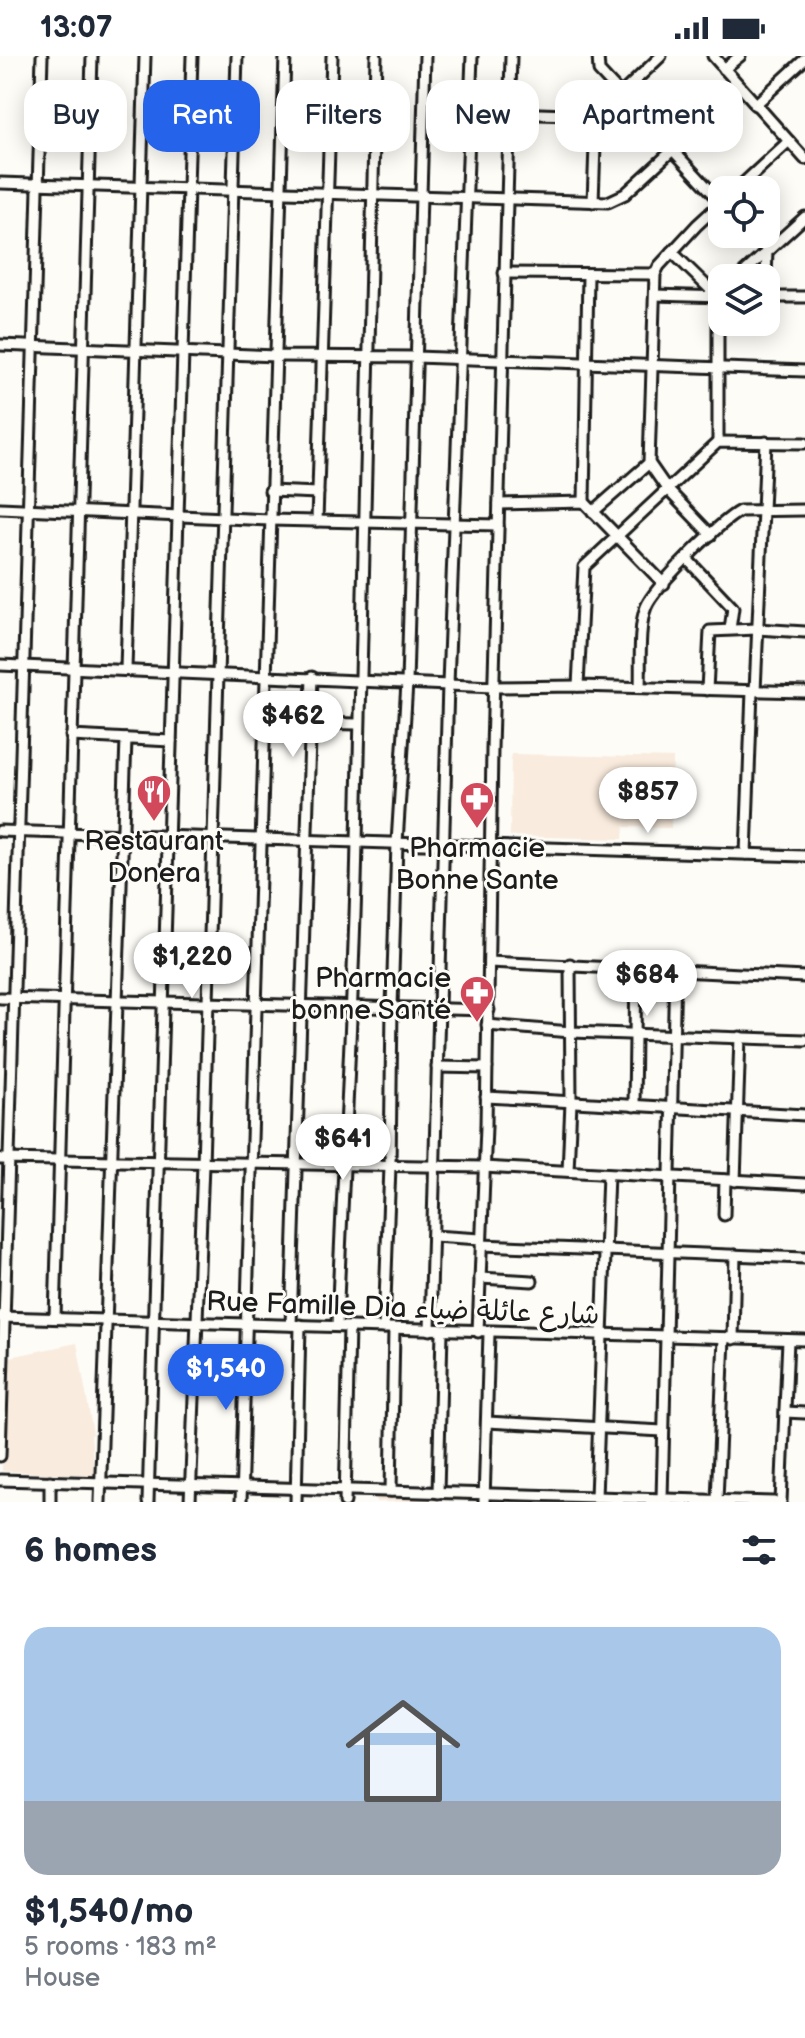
<!DOCTYPE html>
<meta charset="utf-8">
<style>
:root{--surface:#fff;--page:#f2f2f3;--text:#1f2937;--muted:#747a83;--line:#e0e1e3;--accent:#2563eb}
body{margin:0;font-family:"Balsamiq Sans","Playpen Sans Arabic",sans-serif;background:var(--page);color:var(--text);height:100vh;display:flex;flex-direction:column;font-size:30px;white-space:nowrap}
*{box-sizing:border-box;margin:0}
p{font-size:26px;color:var(--muted)}
.icon{flex:none;width:44px;height:44px;fill:none;stroke:currentColor;stroke-width:2;stroke-linecap:round;stroke-linejoin:round}
.map{position:relative;height:1446px;overflow:hidden}
.drawer{display:flex;flex-direction:column;background:var(--surface);flex:1}
.drawer>*{flex:none}
.top-card{position:absolute;left:24px;top:24px;width:758px;height:72px;display:flex;gap:16px}
.buttons{position:absolute;left:708px;top:120px;display:grid;gap:16px}
.buttons a{display:grid;place-items:center;width:72px;height:72px;border-radius:16px;background:var(--surface);box-shadow:0 4px 20px #0003;font-size:40px}
.price{position:absolute;translate:-50% -68px;padding:0 18px;border-radius:28px;background:#fff;color:#222;font-size:26px;line-height:52px;filter:drop-shadow(0 2px 4px #0008)}
.price::after{content:'';position:absolute;left:50%;top:48px;width:24px;height:18px;margin-left:-12px;background:inherit;clip-path:polygon(0 0,100% 0,50% 100%)}
.price.on{background:var(--accent);color:#fff}
ul{padding:0;list-style:none}
li{display:grid;align-content:center;gap:16px;height:424px;padding:0 24px}
li+li{border-top:2px solid var(--line)}
li span{display:grid;place-items:center;height:248px;border-radius:24px;color:#555}
li>.icon{margin-inline-start:auto}
span .icon{width:144px;height:144px;fill:#fffc;stroke-width:1}
li b{font-size:34px}
h2{display:flex;justify-content:space-between;align-items:center;height:96px;padding:0 24px;font-size:34px}
.chip{padding:0 28px;border-radius:24px;background:var(--surface);box-shadow:0 4px 20px #0003;font-size:28px;line-height:72px}
.chip.on{background:var(--accent);color:#fff}
.status{display:flex;justify-content:space-between;align-items:center;height:56px;padding:0 40px;background:var(--surface);direction:ltr}
.status svg{height:22px;fill:currentColor}
.map>svg:first-child{display:block}
.built{fill:#f9ebdd}
.lines{fill:none;stroke-linecap:round;stroke-linejoin:round}
.minor-casing{stroke:#1c1c1c;stroke-width:15}
.minor{stroke:#fdfcf7;stroke-width:9}
.labels{text-anchor:middle;stroke-width:6;stroke-linejoin:round;paint-order:stroke}
.poi-label{font-size:28px;fill:#1c1c1c;stroke:#fdfcf7}
.street-label{font-size:28px;fill:#1c1c1c;stroke:#fdfcf7}
</style>
<div class="status"><b>13:07</b><svg viewBox="0 0 49 12"><path d="M0 12V9h3v3zM5 12V6h3v6zM10 12V3h3v9zM15 12V0h3v12zM26 1h20v11H26zM47 4h2v5h-2z"/></svg></div>
<div class="map">
<svg width="805" height="1446" viewBox="0 0 805 1446">
<rect width="100%" height="100%" fill="#fdfcf7"/>
<filter id="ink" filterUnits="userSpaceOnUse"><feTurbulence type="fractalNoise" baseFrequency=".0125" numOctaves="2"/><feDisplacementMap in="SourceGraphic" scale="16" xChannelSelector="R" yChannelSelector="G"/><feConvolveMatrix kernelMatrix="1 2 1 2 8 2 1 2 1" color-interpolation-filters="sRGB"/></filter>
<g filter="url(#ink)">
<g class="built">
<polygon points="511,698 673,702 671,772 624,771 623,783 510,780"/>
<polygon points="77,1287 93,1378 91,1379 94,1419 2,1415 6,1302"/>
<polygon points="376,1440 467,1444 376,1446"/>
</g>
<g class="lines">
<defs>
<g id="minor">
<polyline points="598,0 599,15 722,147"/>
<polyline points="713,0 805,103"/>
<polyline points="724,13 740,0"/>
<polyline points="755,49 805,3"/>
<polyline points="510,57 598,60 661,0"/>
<polyline points="0,127 608,146 625,138 740,32"/>
<polyline points="736,134 789,85"/>
<polyline points="593,146 596,61"/>
<polyline points="752,178 767,194 766,222"/>
<polyline points="672,196 718,241"/>
<polyline points="504,217 655,218"/>
<polyline points="738,222 805,161"/>
<polyline points="655,239 722,241"/>
<polyline points="766,241 805,241"/>
<polyline points="0,289 276,300 416,301 805,315"/>
<polyline points="718,386 718,241 722,238"/>
<polyline points="270,435 318,437"/>
<polyline points="584,446 588,218"/>
<polyline points="499,448 584,446 664,528"/>
<polyline points="0,452 270,464 498,469"/>
<polyline points="593,456 649,407"/>
<polyline points="317,465 332,0"/>
<polyline points="711,479 667,433 649,407 655,218 659,210 697,169 722,146"/>
<polyline points="687,503 733,552 730,573"/>
<polyline points="0,609 493,631 578,630 805,636"/>
<polyline points="126,613 145,0"/>
<polyline points="578,630 584,511 718,386 805,387"/>
<path d="M640,631C641,609 638,571 646,551C654,531 721,465 740,455L805,454"/>
<polyline points="707,634 710,575 757,573 805,576"/>
<polyline points="755,635 766,386"/>
<polyline points="312,667 357,668"/>
<polyline points="71,680 171,685"/>
<polyline points="0,775 805,800"/>
<polyline points="746,798 752,635"/>
<polyline points="489,906 805,921"/>
<polyline points="0,942 489,954"/>
<polyline points="487,969 571,976 805,984"/>
<polyline points="437,1011 487,1012"/>
<polyline points="486,1041 805,1059"/>
<polyline points="634,1050 636,912"/>
<polyline points="0,1103 483,1111 805,1128"/>
<polyline points="568,1115 571,1046 570,908"/>
<polyline points="735,1125 740,981"/>
<polyline points="724,1159 725,1124"/>
<polyline points="433,1180 481,1183"/>
<polyline points="481,1189 805,1202"/>
<polyline points="480,1222 532,1225"/>
<polyline points="0,1261 805,1284"/>
<polyline points="55,1262 92,0"/>
<polyline points="291,1269 312,621"/>
<path d="M337,1270C343,1109 354,947 357,785C361,524 370,262 376,0"/>
<polyline points="384,1272 390,1110 392,951 397,787 407,627 425,0"/>
<polyline points="430,1274 448,628 472,0"/>
<polyline points="478,1276 486,1070 492,693 511,0"/>
<polyline points="733,1283 735,1199"/>
<polyline points="785,1356 805,1357"/>
<polyline points="487,1366 663,1375"/>
<polyline points="0,1400 42,0"/>
<polyline points="0,1424 774,1446"/>
<polyline points="391,1435 394,1273"/>
<polyline points="438,1437 442,1275"/>
<polyline points="596,1441 608,1118"/>
<polyline points="662,1443 675,914"/>
<polyline points="717,1444 724,1282"/>
<polyline points="50,1446 50,1425"/>
<polyline points="100,1446 126,683"/>
<polyline points="148,1446 192,0"/>
<polyline points="190,1446 203,1108 237,0"/>
<polyline points="241,1446 285,0"/>
<polyline points="296,1446 300,1269"/>
<polyline points="345,1446 349,1271"/>
<polyline points="484,1446 489,1277"/>
<polyline points="781,1446 788,1284"/>
</g>
</defs>
<use href="#minor" class="minor-casing"/>
<use href="#minor" class="minor"/>
</g>
</g>
<defs>
<symbol id="restaurant-pin" viewBox="-11 -11 22 30"><path d="M0 17L-7.5 6A9.5 9.5 0 1 1 7.5 6Z" fill="#d1495b" stroke="#fdfcf7"/><path d="M-5-6h1v4h1v-4h1v4h1v-4h1v5L-1.5 .5V6h-2V.5L-5-1ZM5-6V6H3V1.5H1.5Q1.5-4 5-6Z" fill="#fff"/></symbol>
<symbol id="pharmacy-pin" viewBox="-11 -11 22 30"><path d="M0 17L-7.5 6A9.5 9.5 0 1 1 7.5 6Z" fill="#d1495b" stroke="#fdfcf7"/><path d="M-2-6h4v4h4v4h-4v4h-4v-4h-4v-4h4Z" fill="#fff"/></symbol>
</defs>
<g fill-rule="evenodd">
<use href="#restaurant-pin" x="134" y="716" width="40" height="54"/>
<use href="#pharmacy-pin" x="457" y="723" width="40" height="54"/>
<use href="#pharmacy-pin" x="457" y="917" width="40" height="54"/>
</g>
<g class="labels">
<g class="poi-label">
<text x="154" y="794">Restaurant<tspan x="154" dy="32">Donera</tspan></text>
<text x="477" y="801">Pharmacie<tspan x="477" dy="32">Bonne Sante</tspan></text>
<text x="451" y="931" text-anchor="end">Pharmacie<tspan x="451" dy="32">bonne Santé</tspan></text>
</g>
<g class="street-label">
<text transform="translate(403 1251) rotate(2)" y="10">Rue Famille Dia شارع عائلة ضياء</text>
</g>
</g>
</svg>
<div class="buttons">
<a><svg class="icon" aria-label="locate" viewBox="0 0 24 24"><circle cx="12" cy="12" r="6"/><path d="M12 2v4M12 18v4M2 12h4M18 12h4"/></svg></a>
<a><svg class="icon" aria-label="layers" viewBox="0 0 24 24"><path d="M12 4l9 5-9 5-9-5zM3 14l9 5 9-5"/></svg></a>
</div>
<b class="price" style="left:293px;top:703px">$462</b>
<b class="price" style="left:648px;top:779px">$857</b>
<b class="price" style="left:192px;top:944px">$1,220</b>
<b class="price" style="left:647px;top:962px">$684</b>
<b class="price" style="left:343px;top:1126px">$641</b>
<b class="price on" style="left:226px;top:1356px">$1,540</b>
<div class="top-card">
<a class="chip">Buy</a>
<a class="chip on">Rent</a>
<a class="chip">Filters</a>
<a class="chip">New</a>
<a class="chip">Apartment</a>
</div>
</div>
<section class="drawer">
<h2>6 homes<svg class="icon" aria-label="filters" viewBox="0 0 24 24"><path d="M4 7h16M4 17h16"/><circle cx="9" cy="7" r="2"/><circle cx="15" cy="17" r="2"/></svg></h2>
<ul>
<li><span style="background:linear-gradient(#a9c7e8 70%,#9aa5b1 0)"><svg class="icon" aria-label="home" viewBox="0 0 24 24"><path d="M3 11l9-7 9 7M6 9v11h12V9"/></svg></span><div><b>$1,540/mo</b><p>5 rooms · 183 m²</p><p>House</p></div></li>
</ul>
</section>
